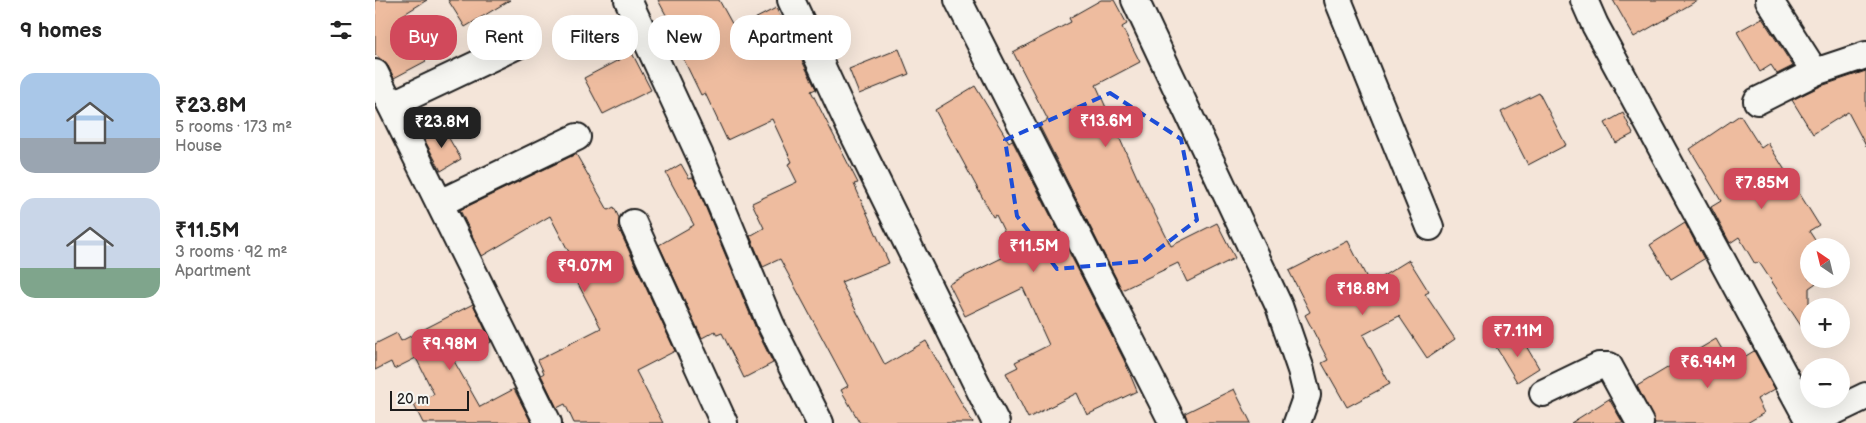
<!DOCTYPE html>
<meta charset="utf-8">
<style>
:root{--surface:#fff;--page:#f2f2f2;--text:#222;--muted:#767676;--accent:#d1495b}
body{margin:0;font-family:"Balsamiq Sans",sans-serif;background:var(--page);color:var(--text);height:100vh;display:flex;flex-direction:column;font-size:19px;white-space:nowrap}
*{box-sizing:border-box;margin:0}
p{font-size:16px;color:var(--muted)}
.icon{flex:none;width:28px;height:28px;fill:none;stroke:currentColor;stroke-width:2;stroke-linecap:round;stroke-linejoin:round}
.map{position:relative;flex:1;overflow:hidden}
.sheet{display:flex;flex-direction:column;background:var(--surface);width:375px}
.sheet>*{flex:none}
.top-card{position:absolute;left:15px;top:15px;width:475px;height:45px;display:flex;gap:10px}
.needle{width:32px;rotate:325deg}
.tools{position:absolute;left:1425px;top:238px;display:grid;gap:10px}
.tools a{display:grid;place-items:center;width:50px;height:50px;border-radius:50%;background:var(--surface);box-shadow:0 5px 20px #0002;font-size:25px}
.scale{position:absolute;left:15px;bottom:12px;width:79px;box-sizing:border-box;padding-left:5px;border:2px solid #1c1c1c;border-top:0;font-size:14px;line-height:18px;white-space:nowrap;color:#1c1c1c;-webkit-text-stroke:4px #f6f6f2;paint-order:stroke}
.price{position:absolute;translate:-50% -42px;padding:0 11px;border-radius:10px;background:var(--accent);color:#fff;font-size:16px;line-height:32px;filter:drop-shadow(0 1px 2px #0008)}
.price::after{content:'';position:absolute;left:50%;top:30px;width:15px;height:11px;margin-left:-8px;background:inherit;clip-path:polygon(0 0,100% 0,50% 100%)}
.price.active{background:#222;color:#fff}
ul{padding:0;list-style:none}
li{display:flex;align-items:center;gap:15px;height:125px;padding:0 20px}
li span{display:grid;place-items:center;flex:none;width:140px;height:100px;border-radius:15px;color:#555}
li>.icon{margin-inline-start:auto}
span .icon{width:60px;height:60px;fill:#fffc;stroke-width:1}
li b{font-size:21px}
h2{display:flex;justify-content:space-between;align-items:center;height:60px;padding:0 20px;font-size:21px}
.pill{padding:0 18px;border-radius:20px;background:var(--surface);box-shadow:0 5px 20px #0002;font-size:18px;line-height:45px}
.pill.active{background:var(--accent);color:#fff}
main{display:flex;flex:1;min-height:0}
.map>svg:first-child{display:block}
.building{fill:#eebc9f;stroke:#1c1c1c}
.lines{fill:none;stroke-linecap:round;stroke-linejoin:round}
.minor-casing{stroke:#1c1c1c;stroke-width:30}
.minor{stroke:#f6f6f2;stroke-width:26}
.marked{fill:none;stroke:#1d4ed8;stroke-width:4;stroke-dasharray:10 6;stroke-linejoin:round}
</style>
<main>
<section class="sheet">
<h2>9 homes<svg class="icon" aria-label="filters" viewBox="0 0 24 24"><path d="M4 7h16M4 17h16"/><circle cx="9" cy="7" r="2"/><circle cx="15" cy="17" r="2"/></svg></h2>
<ul>
<li><span style="background:linear-gradient(#a9c7e8 65%,#9aa5b1 0)"><svg class="icon" aria-label="home" viewBox="0 0 24 24"><path d="M3 11l9-7 9 7M6 9v11h12V9"/></svg></span><div><b>₹23.8M</b><p>5 rooms · 173 m²</p><p>House</p></div></li>
<li><span style="background:linear-gradient(#c9d6e8 70%,#7fa58c 0)"><svg class="icon" aria-label="home" viewBox="0 0 24 24"><path d="M3 11l9-7 9 7M6 9v11h12V9"/></svg></span><div><b>₹11.5M</b><p>3 rooms · 92 m²</p><p>Apartment</p></div></li>
</ul>
</section>
<div class="map">
<svg width="1491" height="423" viewBox="0 0 1491 423">
<rect width="100%" height="100%" fill="#f4e5d9"/>
<filter id="ink" filterUnits="userSpaceOnUse"><feTurbulence type="fractalNoise" baseFrequency=".02" numOctaves="2"/><feDisplacementMap in="SourceGraphic" scale="10" xChannelSelector="R" yChannelSelector="G"/><feConvolveMatrix kernelMatrix="1 2 1 2 8 2 1 2 1" color-interpolation-filters="sRGB"/></filter>
<g filter="url(#ink)">
<g class="building">
<polygon points="0,0 52,0 26,16 51,61 19,78 13,66 0,54"/>
<polygon points="73,0 135,0 90,27"/>
<polygon points="283,0 344,0 360,29 401,8 441,89 436,91 483,183 479,184 514,263 466,282 510,365 551,341 598,423 485,423 466,390 473,386 405,259 388,267 375,236 389,228 377,203 422,182 413,164 417,162 397,119 352,140 330,93 326,95 307,56 312,54"/>
<polygon points="726,0 739,0 752,24 747,27 765,62 721,85 764,182 796,246 842,223 860,258 812,282 803,263 747,290 664,125 673,120 638,52 696,22 694,18"/>
<polygon points="1238,0 1323,0 1259,37"/>
<polygon points="1387,18 1418,66 1402,74 1396,65 1385,72 1362,32"/>
<polygon points="524,49 534,74 484,94 474,69"/>
<polygon points="257,53 276,90 228,114 209,78"/>
<polygon points="1491,71 1491,146 1473,112 1438,134 1417,100 1446,86"/>
<polygon points="600,86 634,142 637,140 749,360 762,391 712,415 702,393 653,418 631,373 643,367 640,362 674,345 648,288 590,316 574,284 639,252 621,215 618,217 560,110"/>
<polygon points="1164,93 1191,145 1153,165 1126,112"/>
<polygon points="1248,113 1258,134 1241,143 1230,123"/>
<polygon points="1365,115 1386,148 1393,143 1444,225 1434,231 1444,246 1434,246 1434,279 1447,279 1434,288 1434,338 1384,262 1380,264 1364,237 1355,243 1336,207 1346,201 1315,149"/>
<polygon points="68,128 86,159 66,171 49,139"/>
<polygon points="201,154 233,210 239,207 244,218 244,229 300,351 261,371 288,423 199,423 190,404 182,408 166,375 169,373 163,360 226,328 200,278 206,275 175,216 107,256 85,210"/>
<polygon points="306,164 314,178 318,177 382,331 398,363 369,378 347,333 342,335 340,331 327,338 284,245 319,225 291,173"/>
<polygon points="1310,223 1329,259 1296,279 1275,245"/>
<polygon points="973,241 995,284 1034,260 1054,292 1050,294 1080,339 1052,358 1024,316 988,335 1015,384 972,407 947,363 953,360 930,315 935,312 914,271"/>
<polygon points="98,304 116,342 79,361 105,407 139,389 156,422 154,423 48,423 39,405 59,394 41,358 19,369 16,362 0,370 0,344 22,333 26,341"/>
<polygon points="1144,334 1164,368 1142,382 1121,347"/>
<polygon points="1341,339 1356,365 1379,351 1400,389 1382,399 1389,413 1372,423 1280,423 1262,386"/>
<polygon points="859,389 876,423 813,423 810,413"/>
<polygon points="1234,399 1248,423 1196,423"/>
</g>
<g class="lines">
<defs>
<g id="minor">
<polyline points="253,0 327,160 396,325 445,423"/>
<polyline points="416,0 474,125 621,423"/>
<polyline points="583,0 798,423"/>
<polyline points="760,0 904,306 926,370 932,395 922,423"/>
<polyline points="963,0 1055,227"/>
<polyline points="1209,0 1220,25 1435,423"/>
<polyline points="1394,0 1440,72"/>
<polyline points="0,73 173,423"/>
<polyline points="1382,101 1440,72 1491,55"/>
<polyline points="16,105 147,43"/>
<polyline points="65,203 202,137"/>
<polyline points="258,223 349,423"/>
<polyline points="1168,393 1224,366 1234,366 1265,423"/>
<polyline points="1435,423 1491,396"/>
</g>
</defs>
<use href="#minor" class="minor-casing"/>
<use href="#minor" class="minor"/>
</g>
</g>
<path class="marked" d="M735,93L806,139L822,220L768,261L682,269L642,216L630,140Z"/>
</svg>
<div class="tools">
<a><svg class="needle" viewBox="-14 -14 28 28"><path d="M0-13l5 13h-10z" fill="#e53935"/><path d="M0 13l5-13h-10z" fill="#767676"/></svg></a>
<a>+</a>
<a>−</a>
</div>
<div class="scale">20 m</div>
<b class="price" style="left:731px;top:148px">₹13.6M</b>
<b class="price active" style="left:67px;top:149px">₹23.8M</b>
<b class="price" style="left:1387px;top:210px">₹7.85M</b>
<b class="price" style="left:659px;top:273px">₹11.5M</b>
<b class="price" style="left:210px;top:293px">₹9.07M</b>
<b class="price" style="left:988px;top:316px">₹18.8M</b>
<b class="price" style="left:1143px;top:358px">₹7.11M</b>
<b class="price" style="left:75px;top:371px">₹9.98M</b>
<b class="price" style="left:1333px;top:389px">₹6.94M</b>
<div class="top-card">
<a class="pill active">Buy</a>
<a class="pill">Rent</a>
<a class="pill">Filters</a>
<a class="pill">New</a>
<a class="pill">Apartment</a>
</div>
</div>
</main>
